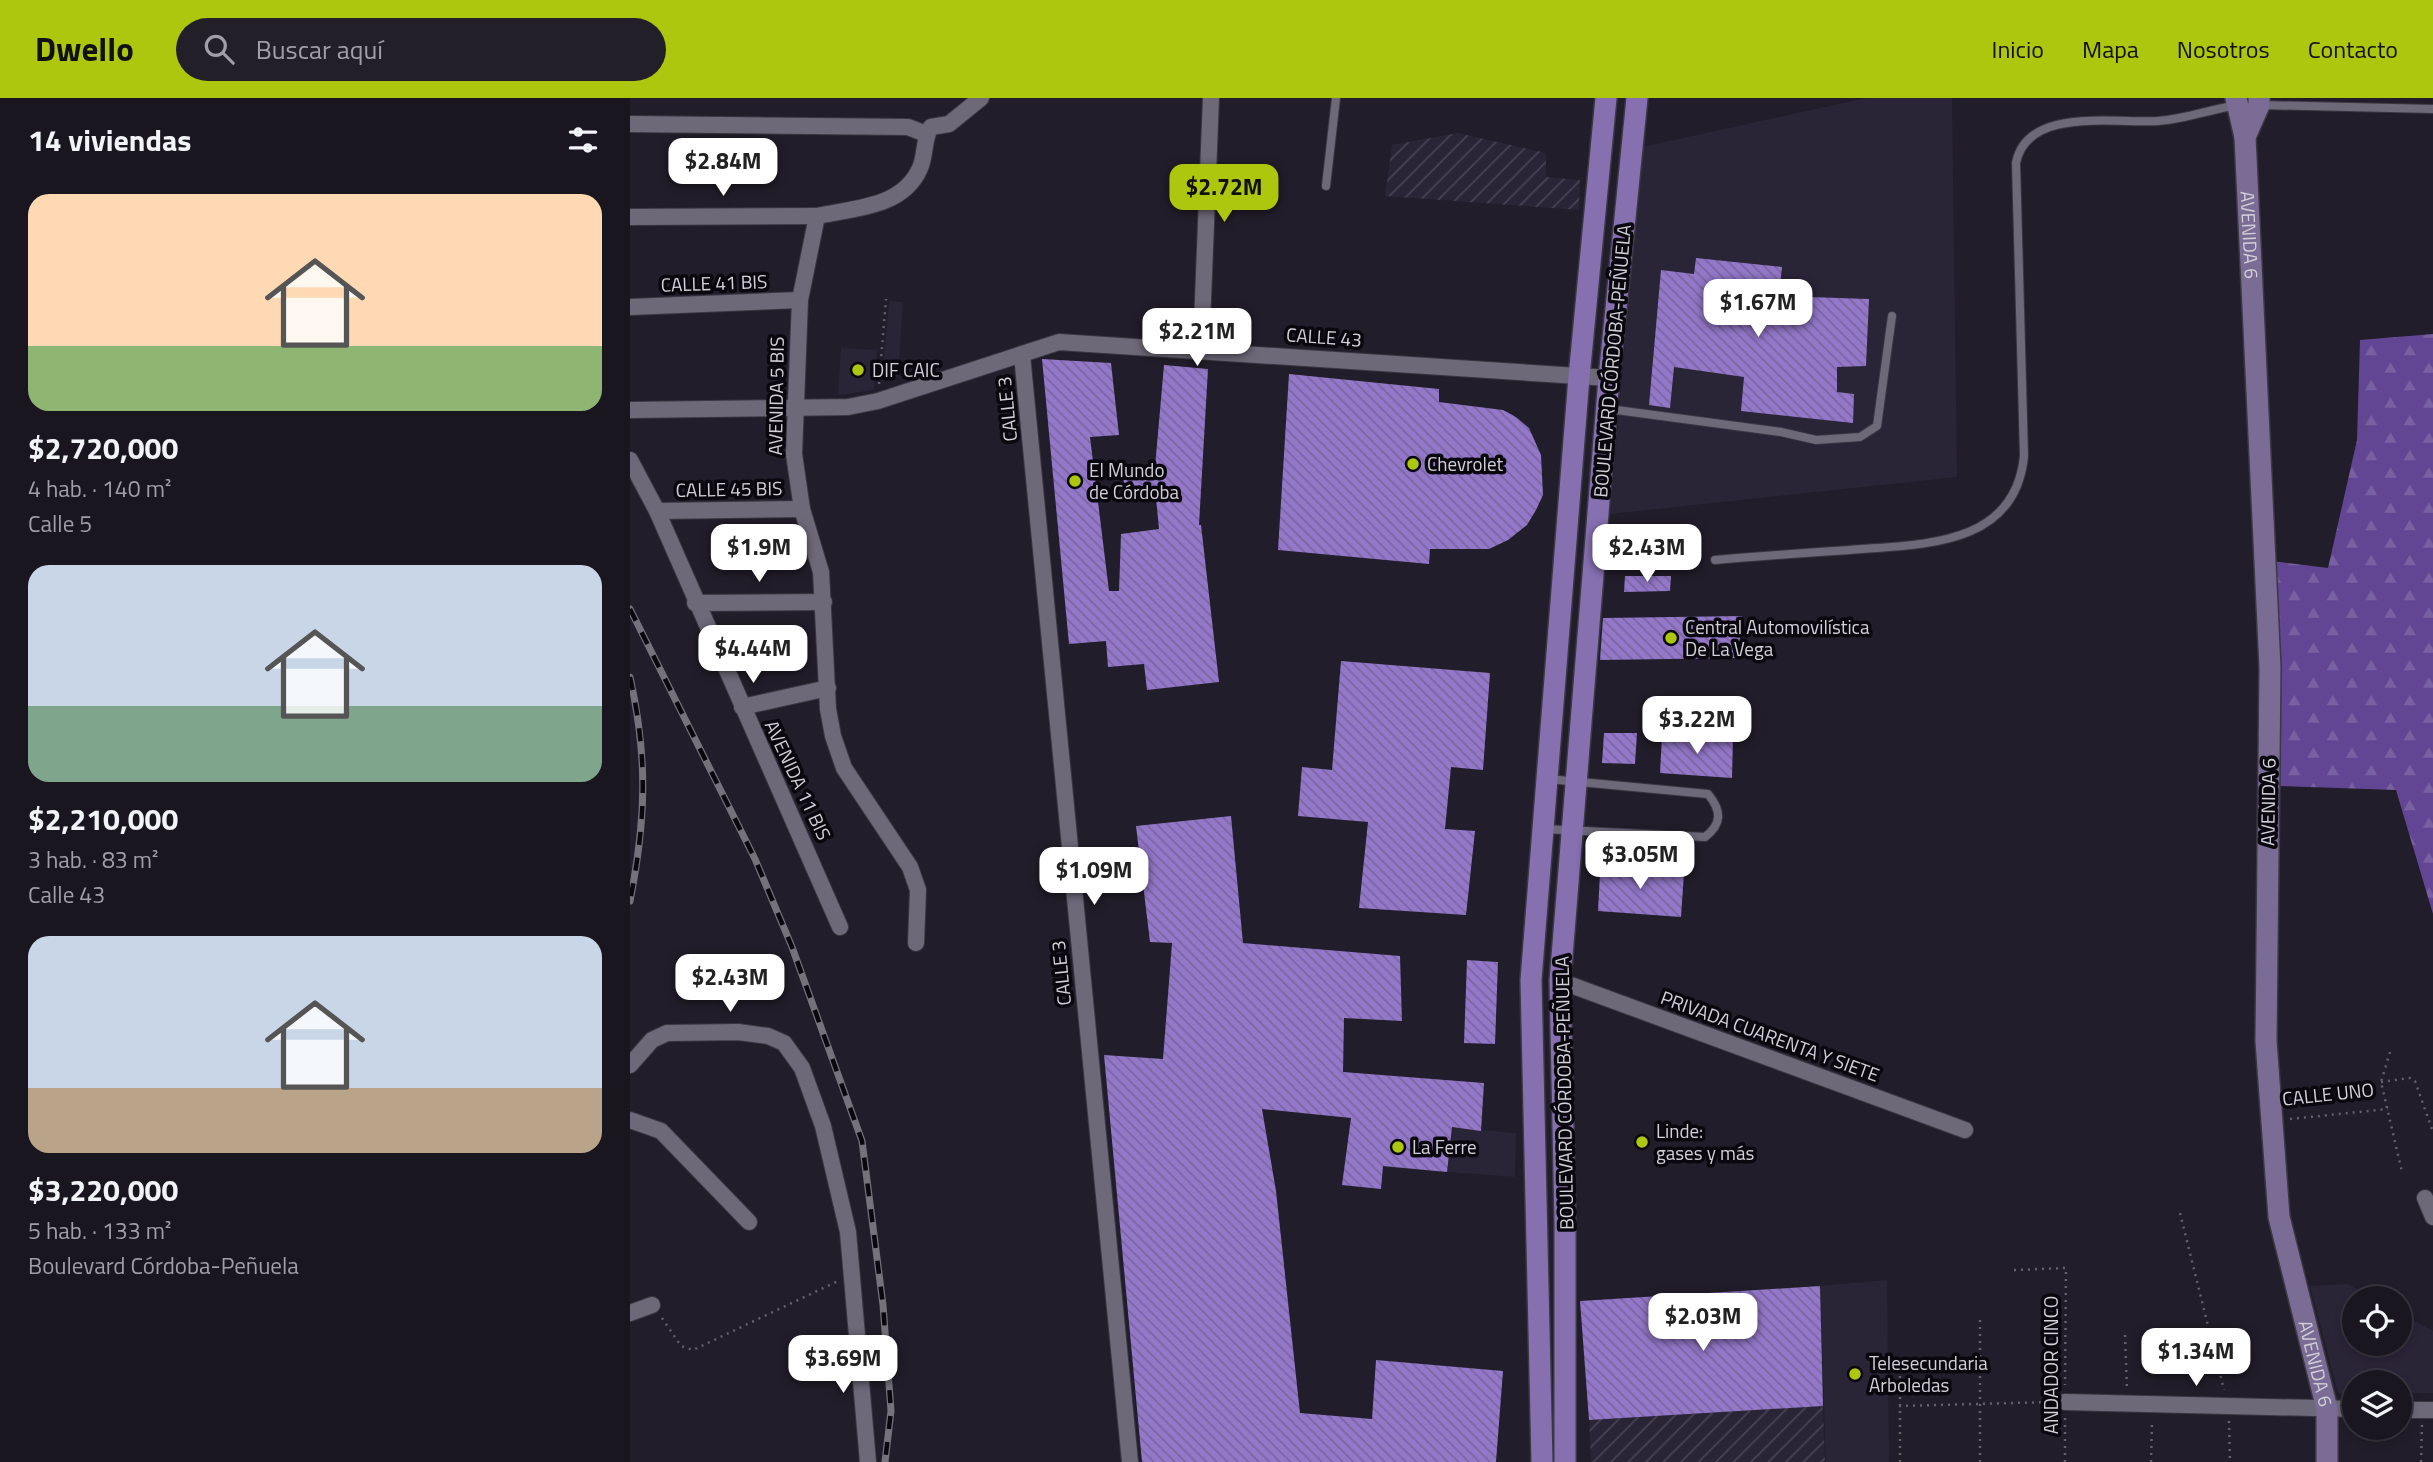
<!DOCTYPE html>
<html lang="es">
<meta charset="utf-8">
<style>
:root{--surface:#191620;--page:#221f29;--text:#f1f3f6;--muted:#9f9fa5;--line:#37353e;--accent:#adc60e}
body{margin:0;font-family:"Titillium Web",sans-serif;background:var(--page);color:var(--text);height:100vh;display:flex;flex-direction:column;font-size:26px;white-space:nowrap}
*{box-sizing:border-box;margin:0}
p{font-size:23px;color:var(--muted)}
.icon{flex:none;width:38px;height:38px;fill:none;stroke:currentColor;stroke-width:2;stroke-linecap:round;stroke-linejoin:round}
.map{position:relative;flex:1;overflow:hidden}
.sheet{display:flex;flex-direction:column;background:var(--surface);width:630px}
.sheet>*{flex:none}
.controls{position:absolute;left:1712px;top:1188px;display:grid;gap:14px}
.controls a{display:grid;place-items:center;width:70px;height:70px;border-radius:50%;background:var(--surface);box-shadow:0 4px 10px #0003,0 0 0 2px var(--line);font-size:35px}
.price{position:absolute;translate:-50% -60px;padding:0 16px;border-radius:14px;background:#fff;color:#222;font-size:23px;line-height:46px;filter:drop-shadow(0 2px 4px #0008)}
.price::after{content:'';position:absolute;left:50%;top:42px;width:21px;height:16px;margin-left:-10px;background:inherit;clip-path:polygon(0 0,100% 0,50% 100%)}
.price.on{background:var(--accent);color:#111}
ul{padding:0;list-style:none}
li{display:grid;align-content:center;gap:14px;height:371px;padding:0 28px}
li span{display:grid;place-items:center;height:217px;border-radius:21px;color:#555}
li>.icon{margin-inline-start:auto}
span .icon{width:126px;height:126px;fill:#fffc;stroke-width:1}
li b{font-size:30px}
h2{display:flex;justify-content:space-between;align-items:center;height:84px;padding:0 28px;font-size:30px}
header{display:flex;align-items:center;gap:42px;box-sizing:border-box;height:98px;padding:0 35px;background:var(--accent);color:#111}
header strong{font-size:33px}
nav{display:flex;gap:38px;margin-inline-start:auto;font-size:24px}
.search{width:490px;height:63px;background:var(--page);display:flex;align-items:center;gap:18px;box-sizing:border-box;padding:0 24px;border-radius:38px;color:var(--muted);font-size:26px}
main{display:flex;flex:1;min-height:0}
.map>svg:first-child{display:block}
.built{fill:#2a2437}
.industrial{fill:url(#industrial-furrows)}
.forest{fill:url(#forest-firs)}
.building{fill:url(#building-back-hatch)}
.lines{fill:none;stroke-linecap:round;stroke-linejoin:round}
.lane-casing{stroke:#3b3743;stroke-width:10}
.street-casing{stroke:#3b3743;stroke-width:18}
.secondary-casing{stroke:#3b3743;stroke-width:24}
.primary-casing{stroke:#3b3743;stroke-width:24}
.path{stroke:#64606c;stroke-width:2.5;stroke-dasharray:2 5;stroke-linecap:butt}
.lane{stroke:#6e6979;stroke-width:8}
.street{stroke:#6e6979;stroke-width:16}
.secondary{stroke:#7a6c95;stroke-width:21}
.primary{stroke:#8670b0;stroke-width:21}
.rail-casing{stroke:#75727d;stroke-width:7}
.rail{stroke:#0a080e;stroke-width:4.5;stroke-dasharray:13;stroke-linecap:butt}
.poi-dot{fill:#adc60e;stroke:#0a080e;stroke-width:2.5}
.labels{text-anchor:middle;stroke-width:7;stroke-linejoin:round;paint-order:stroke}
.street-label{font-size:19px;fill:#d2d0d9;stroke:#0a080e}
.poi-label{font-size:19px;fill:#d2d0d9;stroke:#0a080e;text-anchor:start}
</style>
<header>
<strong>Dwello</strong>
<div class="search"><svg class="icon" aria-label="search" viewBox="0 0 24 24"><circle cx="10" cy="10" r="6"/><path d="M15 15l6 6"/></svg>Buscar aquí</div>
<nav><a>Inicio</a><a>Mapa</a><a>Nosotros</a><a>Contacto</a></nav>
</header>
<main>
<section class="sheet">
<h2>14 viviendas<svg class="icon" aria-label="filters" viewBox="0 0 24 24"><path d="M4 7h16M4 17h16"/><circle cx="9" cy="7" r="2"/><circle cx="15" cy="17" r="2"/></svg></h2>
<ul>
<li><span style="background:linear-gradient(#ffd9b3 70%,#8fb573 0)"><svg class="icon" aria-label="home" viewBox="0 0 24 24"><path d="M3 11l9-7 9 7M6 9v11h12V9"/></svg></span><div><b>$2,720,000</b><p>4 hab. · 140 m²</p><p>Calle 5</p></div></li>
<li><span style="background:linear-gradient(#c9d6e8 65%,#7fa58c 0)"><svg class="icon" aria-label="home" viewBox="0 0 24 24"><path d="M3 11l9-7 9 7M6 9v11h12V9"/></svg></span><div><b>$2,210,000</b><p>3 hab. · 83 m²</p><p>Calle 43</p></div></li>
<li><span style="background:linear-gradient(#c9d6e8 70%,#b9a48a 0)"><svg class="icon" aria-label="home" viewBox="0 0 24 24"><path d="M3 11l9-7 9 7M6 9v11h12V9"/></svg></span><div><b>$3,220,000</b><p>5 hab. · 133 m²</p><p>Boulevard Córdoba-Peñuela</p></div></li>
</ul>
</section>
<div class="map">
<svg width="1803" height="1364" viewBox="0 0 1803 1364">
<defs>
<pattern id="industrial-furrows" width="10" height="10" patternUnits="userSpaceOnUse" patternTransform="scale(1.75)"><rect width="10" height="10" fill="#2a2437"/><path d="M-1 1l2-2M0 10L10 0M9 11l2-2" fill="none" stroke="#484353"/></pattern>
<pattern id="forest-firs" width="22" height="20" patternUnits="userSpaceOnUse" patternTransform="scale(1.75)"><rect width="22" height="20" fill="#624693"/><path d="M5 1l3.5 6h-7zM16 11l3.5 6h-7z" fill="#7860a2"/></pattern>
<pattern id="building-back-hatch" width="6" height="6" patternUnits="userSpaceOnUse" patternTransform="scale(1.75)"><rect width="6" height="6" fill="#9377c9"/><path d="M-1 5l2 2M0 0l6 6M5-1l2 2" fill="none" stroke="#7a66a0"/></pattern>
</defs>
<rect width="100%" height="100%" fill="#211d2a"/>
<g class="built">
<polygon points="1236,0 1322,0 1327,379 980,416 1012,49"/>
<polygon points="259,203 273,204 268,278 252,283"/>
<polygon points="211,250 247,252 244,292 208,297"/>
<polygon points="721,1020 886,1035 885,1079 753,1069 712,1087"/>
<polygon points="1257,1182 1259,1364 1196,1364 1190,1188"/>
<polygon points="1718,1186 1744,1200 1724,1200 1724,1246 1769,1246 1769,1215 1803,1233 1803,1295 1769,1295 1769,1284 1724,1284 1724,1295 1708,1295 1680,1188"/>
</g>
<g class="industrial">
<polygon points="828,35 916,55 916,79 950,82 949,112 755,98 762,47"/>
<polygon points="1193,1308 1195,1364 961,1364 959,1322"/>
</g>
<polygon class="forest" points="1803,236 1803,816 1766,692 1649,688 1642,463 1698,470 1727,342 1730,242"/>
<g class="building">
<polygon points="1066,160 1152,169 1149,198 1239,201 1236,268 1207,269 1207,294 1224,296 1223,325 1111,313 1114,279 1044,269 1040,310 1019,307 1031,172 1064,176"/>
<polygon points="412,261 481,265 489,337 460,339 479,493 489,493 491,436 529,431 526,400 493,401 494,369 525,369 534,267 578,271 569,427 571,427 589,584 517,592 514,566 478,569 476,543 439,546"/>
<polygon points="659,276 809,291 809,304 873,312 886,319 899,330 911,357 913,397 906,412 897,427 878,442 859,451 800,451 799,466 648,452"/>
<polygon points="995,478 1041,478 1040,493 994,494"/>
<polygon points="1112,518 1108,560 970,562 973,520"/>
<polygon points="711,563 860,575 853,672 821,669 815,731 845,733 836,817 729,810 738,724 668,718 672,669 702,672"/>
<polygon points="974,635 1007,635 1005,666 972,665"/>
<polygon points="1032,638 1103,638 1102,680 1030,675"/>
<polygon points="601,718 613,845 770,858 772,923 714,920 713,974 854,985 851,1033 822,1029 817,1074 753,1068 751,1091 712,1087 721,1020 632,1011 646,1093 670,1315 742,1321 746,1262 873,1273 866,1364 512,1364 474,957 533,961 542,845 520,844 506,728"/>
<polygon points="971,756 987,770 1054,775 1051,819 968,813"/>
<polygon points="837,862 868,864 865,946 834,945"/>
<polygon points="1190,1188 1193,1308 959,1322 950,1203"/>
</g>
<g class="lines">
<defs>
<g id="lane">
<polyline points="1631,7 1803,11"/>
<polyline points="696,88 706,0"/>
<polyline points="979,311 1151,334 1186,342 1230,339 1247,328 1262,218"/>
<path d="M1085,462C1130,458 1175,455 1220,452C1290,446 1385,450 1394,358L1386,65C1397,8 1487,26 1528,23C1555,21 1582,11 1608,7"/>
<path d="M914,731L1075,739C1092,726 1092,713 1078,696L918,681"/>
</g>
<g id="street">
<polyline points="0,26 278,29 296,36"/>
<polyline points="0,119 187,118"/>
<polyline points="0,209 170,202"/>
<polyline points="571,251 581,0"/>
<polyline points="392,257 500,1364"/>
<polyline points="0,312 218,309 248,303 429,244 979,280"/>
<polyline points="0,362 27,413 210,829"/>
<polyline points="27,413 172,411"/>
<polyline points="65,505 194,504"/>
<polyline points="112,609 198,590"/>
<path d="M286,845L288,792L280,769L214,670L203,638L198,611L191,474L172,411L164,356L170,202L187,118C223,110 273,110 290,70C296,57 293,41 301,29L319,26L351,0"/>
<polyline points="930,883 1335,1032"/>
<polyline points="0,967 22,942 37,935 108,934 138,938 154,945 172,970 193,1028 218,1134 238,1364"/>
<polyline points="0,1022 31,1033 119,1124"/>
<polyline points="1795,1100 1803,1119"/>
<polyline points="0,1215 22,1207"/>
<polyline points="1435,1304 1724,1311"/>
<polyline points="1769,1312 1803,1312"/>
</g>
<g id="secondary">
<path id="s1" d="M1606,0L1615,39L1640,570L1636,943L1649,1119L1697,1311V1364"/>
<polyline points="1615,39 1629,7 1629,0"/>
</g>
<g id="primary">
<polyline points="912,1364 901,882 949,279 976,0"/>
<polyline points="935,1364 935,1125 930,883 979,280 1007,0"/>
</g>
</defs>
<use href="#lane" class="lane-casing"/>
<use href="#street" class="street-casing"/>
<use href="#secondary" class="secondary-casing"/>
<use href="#primary" class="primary-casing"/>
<g class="path">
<polyline points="249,286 256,201"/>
<polyline points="1760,954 1751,984 1772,1074"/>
<polyline points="1751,984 1780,980 1785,983 1803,1034"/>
<polyline points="1660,1021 1758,1011"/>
<polyline points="1550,1115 1594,1292"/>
<polyline points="1384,1172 1436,1170 1435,1287"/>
<polyline points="32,1220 51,1248 63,1252 208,1183"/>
<polyline points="1495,1237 1497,1292"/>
<polyline points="1269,1308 1421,1304"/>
<polyline points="1599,1323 1600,1364"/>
<polyline points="1270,1364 1270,1269"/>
<polyline points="1350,1364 1350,1222"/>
<polyline points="1435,1364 1435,1318"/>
<polyline points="1521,1364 1522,1323"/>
<polyline points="1791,1364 1792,1326"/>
</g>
<use href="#lane" class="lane"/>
<use href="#street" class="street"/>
<use href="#secondary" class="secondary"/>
<use href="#primary" class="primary"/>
<defs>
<g id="rail">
<polyline points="0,511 125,761 162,849 232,1043 253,1207 261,1313 255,1364"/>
<path d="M0,579C18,660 16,722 0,803"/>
</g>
</defs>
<use href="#rail" class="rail-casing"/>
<use href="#rail" class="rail"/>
</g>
<g class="poi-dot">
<circle cx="228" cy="272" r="7"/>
<circle cx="783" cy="366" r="7"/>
<circle cx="445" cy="383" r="7"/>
<circle cx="1041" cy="540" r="7"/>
<circle cx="1012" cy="1044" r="7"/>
<circle cx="768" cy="1049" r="7"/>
<circle cx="1225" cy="1276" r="7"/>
</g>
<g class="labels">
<g class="street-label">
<text dy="7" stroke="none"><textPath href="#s1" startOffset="138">AVENIDA 6</textPath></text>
<text transform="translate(84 185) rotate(-2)" y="7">CALLE 41 BIS</text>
<text transform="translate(694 239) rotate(4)" y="7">CALLE 43</text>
<text transform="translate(982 263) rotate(-85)" y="7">BOULEVARD CÓRDOBA-PEÑUELA</text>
<text transform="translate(146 298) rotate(-89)" y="7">AVENIDA 5 BIS</text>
<text transform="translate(377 311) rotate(-96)" y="7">CALLE 3</text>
<text transform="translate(99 391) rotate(-1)" y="7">CALLE 45 BIS</text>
<text transform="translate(168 682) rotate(65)" y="7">AVENIDA 11 BIS</text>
<text transform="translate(1638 704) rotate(-89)" y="7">AVENIDA 6</text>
<text transform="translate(431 875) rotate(-96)" y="7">CALLE 3</text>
<text transform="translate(1140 938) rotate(20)" y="7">PRIVADA CUARENTA Y SIETE</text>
<text transform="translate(934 995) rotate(-91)" y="7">BOULEVARD CÓRDOBA-PEÑUELA</text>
<text transform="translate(1698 996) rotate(-6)" y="7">CALLE UNO</text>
<text dy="7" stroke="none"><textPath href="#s1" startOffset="1272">AVENIDA 6</textPath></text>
<text transform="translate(1421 1267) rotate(-90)" y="7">ANDADOR CINCO</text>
</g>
<g class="poi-label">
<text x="242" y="279">DIF CAIC</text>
<text x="797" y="373">Chevrolet</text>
<text x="459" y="379">El Mundo<tspan x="459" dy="22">de Córdoba</tspan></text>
<text x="1055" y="536">Central Automovilística<tspan x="1055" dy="22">De La Vega</tspan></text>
<text x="1026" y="1040">Linde:<tspan x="1026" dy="22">gases y más</tspan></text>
<text x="782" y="1056">La Ferre</text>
<text x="1239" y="1272">Telesecundaria<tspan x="1239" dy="22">Arboledas</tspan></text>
</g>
</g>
</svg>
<div class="controls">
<a><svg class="icon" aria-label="locate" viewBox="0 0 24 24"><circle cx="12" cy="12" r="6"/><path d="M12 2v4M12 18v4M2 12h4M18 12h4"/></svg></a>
<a><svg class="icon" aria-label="layers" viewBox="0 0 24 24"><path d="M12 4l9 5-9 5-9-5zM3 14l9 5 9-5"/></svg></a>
</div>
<b class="price" style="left:93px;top:100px">$2.84M</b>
<b class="price on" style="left:594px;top:126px">$2.72M</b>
<b class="price" style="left:1128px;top:241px">$1.67M</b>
<b class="price" style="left:567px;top:270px">$2.21M</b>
<b class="price" style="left:129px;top:486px">$1.9M</b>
<b class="price" style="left:1017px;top:486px">$2.43M</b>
<b class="price" style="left:123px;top:587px">$4.44M</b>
<b class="price" style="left:1067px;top:658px">$3.22M</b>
<b class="price" style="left:1010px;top:793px">$3.05M</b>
<b class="price" style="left:464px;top:809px">$1.09M</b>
<b class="price" style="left:100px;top:916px">$2.43M</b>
<b class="price" style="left:1073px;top:1255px">$2.03M</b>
<b class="price" style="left:1566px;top:1290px">$1.34M</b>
<b class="price" style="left:213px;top:1297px">$3.69M</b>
</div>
</main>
